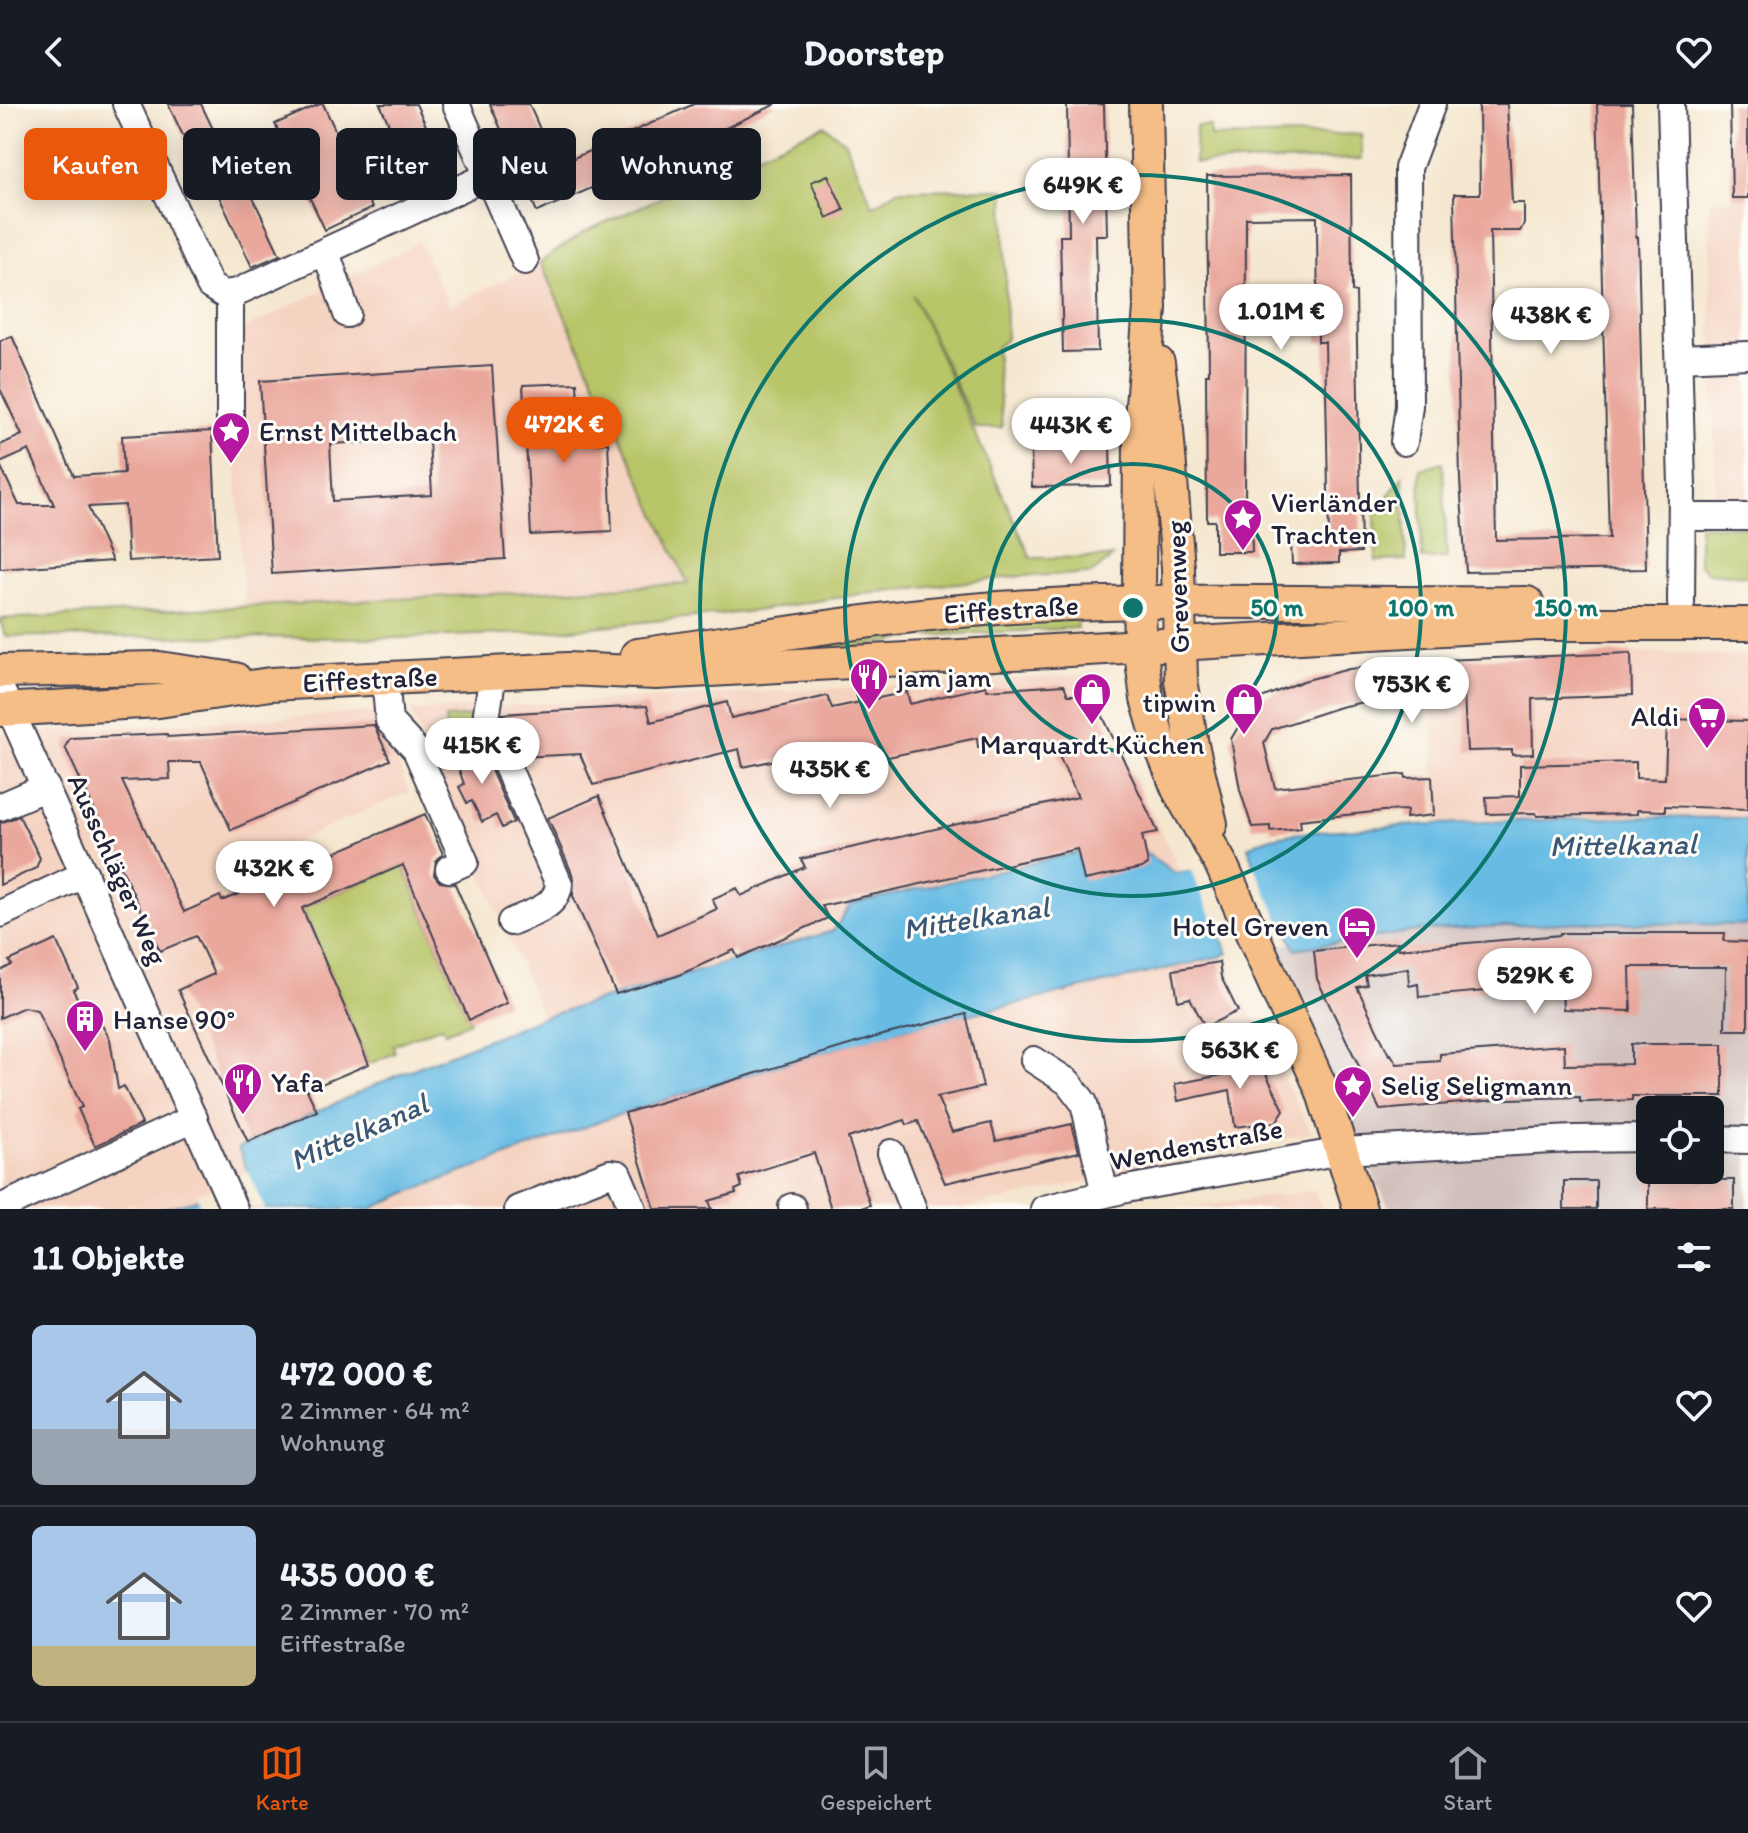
<!DOCTYPE html>
<html lang="de">
<meta charset="utf-8">
<style>
:root{--surface:#171b24;--page:#20242c;--text:#f1f3f6;--muted:#9ea1a6;--line:#363941;--accent:#ea580c}
body{margin:0;font-family:Itim,sans-serif;background:var(--page);color:var(--text);height:100vh;display:flex;flex-direction:column;font-size:30px;white-space:nowrap}
*{box-sizing:border-box;margin:0}
p{font-size:26px;color:var(--muted)}
.icon{flex:none;width:44px;height:44px;fill:none;stroke:currentColor;stroke-width:2;stroke-linecap:round;stroke-linejoin:round}
.map{position:relative;height:1105px;overflow:hidden}
.panel{display:flex;flex-direction:column;background:var(--surface);flex:1}
.panel>*{flex:none}
.hud{position:absolute;left:24px;top:24px;width:800px;height:72px;display:flex;gap:16px}
.tools{position:absolute;left:1636px;top:992px;display:grid;gap:16px}
.tools a{display:grid;place-items:center;width:88px;height:88px;border-radius:12px;background:var(--surface);box-shadow:0 4px 20px #0003;font-size:40px}
.price{position:absolute;translate:-50% -68px;padding:0 18px;border-radius:28px;background:#fff;color:#222;font-size:26px;line-height:52px;filter:drop-shadow(0 2px 4px #0008)}
.price::after{content:'';position:absolute;left:50%;top:48px;width:24px;height:18px;margin-left:-12px;background:inherit;clip-path:polygon(0 0,100% 0,50% 100%)}
.price.selected{background:var(--accent);color:#fff}
ul{padding:0;list-style:none}
li{display:flex;align-items:center;gap:24px;height:200px;padding:0 32px}
li+li{border-top:2px solid var(--line)}
li span{display:grid;place-items:center;flex:none;width:224px;height:160px;border-radius:12px;color:#555}
li>.icon{margin-inline-start:auto}
span .icon{width:96px;height:96px;fill:#fffc;stroke-width:1}
li b{font-size:34px}
h2{display:flex;justify-content:space-between;align-items:center;height:96px;padding:0 32px;font-size:34px}
.chip{padding:0 28px;border-radius:12px;background:var(--surface);box-shadow:0 4px 20px #0003;font-size:28px;line-height:72px}
.chip.selected{background:var(--accent);color:#fff}
header{display:flex;justify-content:space-between;align-items:center;height:104px;padding:0 32px;background:var(--surface);font-size:36px;font-weight:700}
.menu{display:flex;justify-content:space-around;align-items:center;height:112px;border-top:2px solid var(--line);background:var(--surface);font-size:22px;color:var(--muted)}
.menu a{display:grid;justify-items:center;gap:4px}
.menu .selected{color:var(--accent)}
.map>svg:first-child{display:block}
.built{fill:#f5d3c1}
.industrial{fill:#d1c0bc;fill-rule:evenodd}
.green{fill:#b8c567;stroke:#6d7451;stroke-width:2}
.water{fill:#68bce4;stroke:#456f90;stroke-width:2}
.pier{fill:#f5e7cf}
.building{fill:#eaa79c;fill-rule:evenodd}
.lines{fill:none;stroke-linecap:round;stroke-linejoin:round}
.minor-casing{stroke:#424051;stroke-width:30}
.major-casing{stroke:#424051;stroke-width:36}
.minor{stroke:#fff;stroke-width:26}
.major{stroke:#f6be87;stroke-width:32}
.ring{fill:none;stroke:#0f766e;stroke-width:4}
.labels{text-anchor:middle;stroke-width:6;stroke-linejoin:round;paint-order:stroke}
.poi-label{font-size:28px;fill:#22223b;stroke:#fdfcf7;text-anchor:start}
.street-label{font-size:28px;fill:#22223b;stroke:#fdfcf7}
.water-label{font-size:30px;font-style:italic;fill:#3a5876;stroke:#fdfcf7}
.centre{fill:#0f766e;stroke:#fdfcf7;stroke-width:4}
.ring-label{font-size:24px;text-anchor:middle;font-weight:bold;fill:#0f766e;stroke:#fdfcf7;stroke-width:6;stroke-linejoin:round;paint-order:stroke}
</style>
<header><svg class="icon" aria-label="back" viewBox="0 0 24 24"><path d="M15 5l-7 7 7 7"/></svg>Doorstep<svg class="icon" aria-label="heart" viewBox="0 0 24 24"><path d="M12 20l-8-8c-3-5 5-10 8-4 3-6 11-1 8 4z"/></svg></header>
<div class="map">
<svg width="1748" height="1105" viewBox="0 0 1748 1105">
<rect width="100%" height="100%" fill="#fdfcf7"/>
<filter id="ink" filterUnits="userSpaceOnUse"><feTurbulence type="fractalNoise" baseFrequency=".0125" numOctaves="2"/><feDisplacementMap in="SourceGraphic" scale="16" xChannelSelector="R" yChannelSelector="G"/><feConvolveMatrix kernelMatrix="1 2 1 2 8 2 1 2 1" color-interpolation-filters="sRGB"/></filter>
<filter id="wash" filterUnits="userSpaceOnUse"><feTurbulence type="fractalNoise" baseFrequency=".006" numOctaves="4" result="noise"/><feDisplacementMap in="SourceGraphic" scale="32" xChannelSelector="R" yChannelSelector="G"/><feGaussianBlur stdDeviation="1.8" result="paint"/><feColorMatrix in="noise" values="0 0 0 0 0 0 0 0 0 0 0 0 0 0 0 0 0 1.4 0 .05"/><feComposite in="paint" operator="in"/></filter>
<g filter="url(#wash)">
<rect width="100%" height="100%" fill="#f5e7cf"/>
<g class="built">
<polygon points="1748,95 1748,398 1725,396 1715,389 1709,96"/>
<polygon points="419,138 450,202 540,158 688,480 244,502 235,333 223,289 240,227"/>
<polygon points="1629,548 1748,552 1748,714 1641,711 1436,718 1430,556"/>
<polygon points="1085,571 1180,767 1175,768 1129,737 851,800 833,827 543,913 410,607"/>
<polygon points="378,608 409,688 212,774 318,1007 238,1044 250,1071 193,1097 160,1105 145,1105 132,1099 117,1105 0,1105 0,630"/>
<polygon points="1222,852 1312,1029 962,1105 371,1105 406,1089 607,1015 715,980 907,925"/>
<polygon points="1313,1086 1322,1105 1180,1105"/>
</g>
<path class="industrial" d="M1580,818L1748,821V1105H1390L1261,843L1417,827ZM1650,1006H1710V1066H1650Z"/>
<g class="green">
<polygon points="824,21 845,38 873,102 897,86 1004,85 1006,235 996,244 1002,324 976,324 913,191 1031,454 1113,453 1091,470 1021,472 866,489 755,507 531,529 396,534 5,532 0,515 688,480 540,158 586,127"/>
<polygon points="1196,22 1210,22 1210,33 1362,30 1362,55 1195,59"/>
<polygon points="1443,358 1447,454 1422,455 1420,365"/>
<polygon points="1403,372 1406,456 1376,457 1375,409"/>
<polygon points="1699,421 1748,423 1748,472 1709,469 1699,460"/>
<polygon points="1077,511 1077,524 922,532 833,547 827,540 828,537"/>
<polygon points="475,612 486,636 455,651 447,634 445,614"/>
<polygon points="403,761 470,918 445,928 442,922 393,941 395,949 369,960 302,804"/>
</g>
<path class="water" d="M1641,713L1748,714V821L1580,818L1417,827L1295,845L1284,821L1219,829L1228,849L1222,852L907,925L715,980L607,1015L406,1089L371,1105H160L193,1097L249,1071L238,1044L393,973L543,913L833,827L851,800L1129,737L1175,769L1254,757L1248,743C1274,728 1324,727 1355,725C1450,718 1546,716 1641,713Z"/>
<g class="pier">
<polygon points="1251,756 1287,831 1282,825 1224,832 1227,839 1224,839 1190,765"/>
<polygon points="248,1067 265,1105 202,1105 196,1091"/>
</g>
<g id="blocks">
<g class="building">
<polygon points="168,0 201,0 223,46 229,43 280,151 252,163 202,56 196,59"/>
<polygon points="320,0 323,0 372,104 325,126 275,20"/>
<polygon points="380,0 416,0 449,72 418,87"/>
<polygon points="490,0 529,0 556,62 694,0 776,0 630,70 628,68 537,108"/>
<polygon points="1104,0 1107,131 1096,131 1098,247 1063,248 1060,132 1069,132 1067,1"/>
<polygon points="1479,0 1507,0 1512,99 1524,99 1524,120 1520,127 1490,127 1496,436 1609,434 1597,0 1632,0 1636,133 1638,133 1646,465 1466,468 1460,376 1454,90 1480,90"/>
<polygon points="1730,0 1748,0 1748,94 1732,94"/>
<polygon points="828,71 844,106 827,114 811,78"/>
<polygon points="1351,71 1352,188 1356,188 1361,448 1339,449 1339,459 1292,460 1291,437 1329,436 1325,238 1318,238 1317,113 1246,114 1245,414 1251,413 1252,448 1215,448 1215,417 1207,417 1206,270 1209,270 1207,72"/>
<polygon points="12,232 74,372 124,369 122,332 212,327 218,452 128,457 125,401 88,403 112,457 0,465 0,361 19,401 54,401 29,346 0,359 0,341 22,331 0,285 0,237"/>
<path d="M492,262L505,455L272,470L260,277ZM429,335L432,391L333,397L330,340Z"/>
<polygon points="577,279 580,341 608,339 612,427 531,431 523,281"/>
<polygon points="1074,342 1110,342 1111,382 1032,383 1031,343"/>
<polygon points="1631,549 1632,591 1532,595 1533,650 1512,651 1512,646 1467,647 1464,590 1429,591 1429,594 1388,596 1388,593 1340,603 1272,625 1264,639 1275,684 1405,670 1406,674 1432,673 1434,711 1406,714 1407,706 1383,707 1300,716 1301,724 1270,727 1270,722 1252,723 1240,686 1231,635 1254,597 1303,577 1349,565 1440,556"/>
<polygon points="1064,581 1068,591 1079,591 1087,602 1096,598 1158,728 1142,731 1148,760 1142,764 1084,776 1077,745 822,802 828,814 738,854 734,846 677,872 616,890 573,792 574,774 548,714 599,692 658,831 717,805 712,795 737,784 741,792 805,763 801,755 1078,693 1052,637 978,643 977,634 813,669 809,649 743,663 739,645 593,681 580,650 520,653 503,613 503,610 532,608 647,602 651,618 727,598 731,614 827,592 832,604 907,588 910,600 986,582 987,586"/>
<polygon points="1667,615 1748,617 1748,705 1665,702 1665,707 1637,706 1637,710 1537,712 1536,709 1487,710 1486,693 1520,692 1520,661 1636,658 1636,674 1665,675"/>
<polygon points="374,621 390,656 231,726 201,658 169,658 170,675 122,677 184,808 220,792 222,797 425,710 443,750 436,756 434,771 440,778 455,780 507,899 469,916 403,761 302,804 369,960 307,986 317,1007 248,1038 178,886 214,870 196,832 160,847 65,643 70,634 167,630 168,633"/>
<polygon points="479,639 514,718 502,724 496,711 482,718 472,697 467,699 459,683 464,680 454,651"/>
<polygon points="19,712 40,754 36,764 0,781 0,719"/>
<polygon points="1560,829 1725,829 1724,837 1748,838 1748,926 1725,926 1726,863 1630,863 1631,907 1563,905 1562,880 1419,893 1418,880 1409,882 1408,864 1365,871 1367,881 1357,883 1389,951 1391,950 1397,960 1440,957 1440,950 1564,941 1565,961 1631,960 1631,940 1723,940 1723,992 1632,992 1632,996 1589,998 1580,998 1580,993 1509,995 1380,1006 1317,875 1314,847 1398,838 1398,845 1560,831"/>
<polygon points="56,836 78,883 73,886 82,903 100,918 110,935 118,985 124,982 142,1020 95,1042 78,1005 82,1003 37,906 24,903 0,914 0,867 12,861 9,857"/>
<polygon points="1219,858 1221,873 1238,907 1205,923 1190,894 1178,897 1173,866"/>
<polygon points="966,910 983,983 937,993 952,1028 991,1019 996,1037 1072,1020 1079,1048 945,1079 918,1017 907,1021 905,1016 848,1034 870,1101 858,1105 831,1105 814,1049 739,1073 742,1083 735,1086 736,1089 709,1097 712,1105 655,1105 625,1009 879,932"/>
<polygon points="1253,944 1284,1006 1276,1018 1235,1023 1230,986 1178,997 1175,980 1227,970 1226,959"/>
<polygon points="1648,1075 1734,1076 1734,1105 1648,1105"/>
<rect x="1564" y="1077" width="32" height="28"/>
</g>
</g>
</g>
<g filter="url(#ink)">
<use href="#blocks" fill-opacity="0" stroke="#424051" stroke-width="2"/>
<g class="lines">
<defs>
<g id="minor">
<polyline points="126,0 210,182 223,190 237,188 488,72"/>
<polyline points="456,0 525,157"/>
<polyline points="1671,0 1682,381 1681,499"/>
<polyline points="326,148 347,210"/>
<polyline points="1679,254 1748,251"/>
<polyline points="230,316 230,190"/>
<polyline points="1404,338 1409,302 1408,64 1432,0"/>
<polyline points="1682,413 1748,413"/>
<path d="M493,569L486,615L559,780C557,804 530,809 511,818"/>
<polyline points="385,574 389,617 416,646 465,758 449,765"/>
<polyline points="0,583 234,1105"/>
<polyline points="0,703 46,683"/>
<polyline points="0,810 85,770"/>
<polyline points="1034,956 1068,978 1084,999 1105,1090"/>
<polyline points="1710,1035 1748,1036"/>
<polyline points="891,1049 913,1105"/>
<polyline points="792,1103 793,1105"/>
<polyline points="0,1104 194,1014"/>
<polyline points="518,1105 610,1069 618,1070 633,1105"/>
<polyline points="1044,1105 1126,1085 1342,1047 1573,1035 1650,1034"/>
</g>
<g id="major">
<polyline points="1146,0 1150,204 1140,326 1139,499 1140,541 1147,595 1161,643 1178,685 1221,760 1322,986 1360,1105"/>
<polyline points="1158,259 1167,326 1178,464 1181,576 1192,641 1211,720"/>
<path d="M637,551C757,535 877,512 998,504C1174,492 1351,501 1527,499"/>
<polyline points="0,567 159,564 235,575"/>
<polyline points="0,606 159,597 270,580 567,565 656,569 1535,520 1748,520"/>
</g>
</defs>
<use href="#minor" class="minor-casing"/>
<use href="#major" class="major-casing"/>
<use href="#minor" class="minor"/>
<use href="#major" class="major"/>
</g>
</g>
<g class="ring">
<circle cx="1133" cy="504" r="144"/>
<circle cx="1133" cy="504" r="288"/>
<circle cx="1133" cy="504" r="433"/>
</g>
<defs>
<symbol id="sight-pin" viewBox="-11 -11 22 30"><path d="M0 17L-7.5 6A9.5 9.5 0 1 1 7.5 6Z" fill="#b5179e" stroke="#fdfcf7"/><path d="M0-6L1.8-2.2L6-1.7L2.9 1.2L3.7 5.4L0 3.3L-3.7 5.4L-2.9 1.2L-6-1.7L-1.8-2.2Z" fill="#fff"/></symbol>
<symbol id="restaurant-pin" viewBox="-11 -11 22 30"><path d="M0 17L-7.5 6A9.5 9.5 0 1 1 7.5 6Z" fill="#b5179e" stroke="#fdfcf7"/><path d="M-5-6h1v4h1v-4h1v4h1v-4h1v5L-1.5 .5V6h-2V.5L-5-1ZM5-6V6H3V1.5H1.5Q1.5-4 5-6Z" fill="#fff"/></symbol>
<symbol id="shop-pin" viewBox="-11 -11 22 30"><path d="M0 17L-7.5 6A9.5 9.5 0 1 1 7.5 6Z" fill="#b5179e" stroke="#fdfcf7"/><path d="M-5-2.5h2.3a2.7 3.5 0 0 1 5.4 0H5L5.5 6h-11ZM-1.5-2.5h3a1.5 2.3 0 0 0-3 0Z" fill="#fff"/></symbol>
<symbol id="supermarket-pin" viewBox="-11 -11 22 30"><path d="M0 17L-7.5 6A9.5 9.5 0 1 1 7.5 6Z" fill="#b5179e" stroke="#fdfcf7"/><path d="M-6-5.5h2.5l.6 2H6L4.5 2H-2.5L-4.4-4H-6ZM-1.5 3.2a1.3 1.3 0 1 0 .1 0ZM3 3.2a1.3 1.3 0 1 0 .1 0Z" fill="#fff"/></symbol>
<symbol id="hotel-pin" viewBox="-11 -11 22 30"><path d="M0 17L-7.5 6A9.5 9.5 0 1 1 7.5 6Z" fill="#b5179e" stroke="#fdfcf7"/><path d="M-6-4.5h1.5V1H6V5H4.5V3h-9V5H-6ZM-4 0a1.8 1.8 0 1 1 3.6 0ZM.5 0V-2.5h3Q6-2.5 6 0Z" fill="#fff"/></symbol>
<symbol id="building-pin" viewBox="-11 -11 22 30"><path d="M0 17L-7.5 6A9.5 9.5 0 1 1 7.5 6Z" fill="#b5179e" stroke="#fdfcf7"/><path d="M-4-6H4V6H1V3H-1V6H-4ZM-2.5-4.3h1.7v1.8h-1.7ZM.8-4.3h1.7v1.8H.8ZM-2.5-1h1.7V.8h-1.7ZM.8-1h1.7V.8H.8Z" fill="#fff"/></symbol>
</defs>
<g fill-rule="evenodd">
<use href="#sight-pin" x="209" y="305" width="44" height="60"/>
<use href="#sight-pin" x="1221" y="392" width="44" height="60"/>
<use href="#restaurant-pin" x="847" y="551" width="44" height="60"/>
<use href="#shop-pin" x="1070" y="566" width="44" height="60"/>
<use href="#shop-pin" x="1222" y="576" width="44" height="60"/>
<use href="#supermarket-pin" x="1685" y="590" width="44" height="60"/>
<use href="#hotel-pin" x="1335" y="800" width="44" height="60"/>
<use href="#building-pin" x="63" y="893" width="44" height="60"/>
<use href="#restaurant-pin" x="221" y="956" width="44" height="60"/>
<use href="#sight-pin" x="1331" y="959" width="44" height="60"/>
</g>
<g class="labels">
<g class="poi-label">
<text x="259" y="337">Ernst Mittelbach</text>
<text x="1271" y="408">Vierländer<tspan x="1271" dy="32">Trachten</tspan></text>
<text x="897" y="583">jam jam</text>
<text x="1216" y="608" text-anchor="end">tipwin</text>
<text x="1679" y="622" text-anchor="end">Aldi</text>
<text x="1092" y="650" text-anchor="middle">Marquardt Küchen</text>
<text x="1329" y="832" text-anchor="end">Hotel Greven</text>
<text x="113" y="925">Hanse 90°</text>
<text x="271" y="988">Yafa</text>
<text x="1381" y="991">Selig Seligmann</text>
</g>
<g class="street-label">
<text transform="translate(1177 483) rotate(-92)" y="10">Grevenweg</text>
<text transform="translate(1011 505) rotate(-4)" y="10">Eiffestraße</text>
<text transform="translate(370 575) rotate(-3)" y="10">Eiffestraße</text>
<text transform="translate(118 765) rotate(66)" y="10">Ausschläger Weg</text>
<text transform="translate(1196 1040) rotate(-11)" y="10">Wendenstraße</text>
</g>
<g class="water-label">
<text transform="translate(1623 741) rotate(-1)" y="10">Mittelkanal</text>
<text transform="translate(976 814) rotate(-9)" y="10">Mittelkanal</text>
<text transform="translate(359 1028) rotate(-24)" y="10">Mittelkanal</text>
</g>
</g>
<circle cx="1133" cy="504" r="12" class="centre"/>
<g class="ring-label">
<text x="1277" y="512">50 m</text>
<text x="1421" y="512">100 m</text>
<text x="1566" y="512">150 m</text>
</g>
</svg>
<div class="tools">
<a><svg class="icon" aria-label="locate" viewBox="0 0 24 24"><circle cx="12" cy="12" r="6"/><path d="M12 2v4M12 18v4M2 12h4M18 12h4"/></svg></a>
</div>
<b class="price" style="left:1083px;top:122px">649K €</b>
<b class="price" style="left:1281px;top:248px">1.01M €</b>
<b class="price" style="left:1551px;top:252px">438K €</b>
<b class="price selected" style="left:564px;top:361px">472K €</b>
<b class="price" style="left:1071px;top:362px">443K €</b>
<b class="price" style="left:1412px;top:621px">753K €</b>
<b class="price" style="left:482px;top:682px">415K €</b>
<b class="price" style="left:830px;top:706px">435K €</b>
<b class="price" style="left:274px;top:805px">432K €</b>
<b class="price" style="left:1535px;top:912px">529K €</b>
<b class="price" style="left:1240px;top:987px">563K €</b>
<div class="hud">
<a class="chip selected">Kaufen</a>
<a class="chip">Mieten</a>
<a class="chip">Filter</a>
<a class="chip">Neu</a>
<a class="chip">Wohnung</a>
</div>
</div>
<section class="panel">
<h2>11 Objekte<svg class="icon" aria-label="filters" viewBox="0 0 24 24"><path d="M4 7h16M4 17h16"/><circle cx="9" cy="7" r="2"/><circle cx="15" cy="17" r="2"/></svg></h2>
<ul>
<li><span style="background:linear-gradient(#a9c7e8 65%,#9aa5b1 0)"><svg class="icon" aria-label="home" viewBox="0 0 24 24"><path d="M3 11l9-7 9 7M6 9v11h12V9"/></svg></span><div><b>472 000 €</b><p>2 Zimmer · 64 m²</p><p>Wohnung</p></div><svg class="icon" aria-label="heart" viewBox="0 0 24 24"><path d="M12 20l-8-8c-3-5 5-10 8-4 3-6 11-1 8 4z"/></svg></li>
<li><span style="background:linear-gradient(#a9c7e8 75%,#c2b280 0)"><svg class="icon" aria-label="home" viewBox="0 0 24 24"><path d="M3 11l9-7 9 7M6 9v11h12V9"/></svg></span><div><b>435 000 €</b><p>2 Zimmer · 70 m²</p><p>Eiffestraße</p></div><svg class="icon" aria-label="heart" viewBox="0 0 24 24"><path d="M12 20l-8-8c-3-5 5-10 8-4 3-6 11-1 8 4z"/></svg></li>
</ul>
</section>
<nav class="menu">
<a class="selected"><svg class="icon" aria-label="map" viewBox="0 0 24 24"><path d="M3 6l6-2 6 2 6-2v14l-6 2-6-2-6 2zM9 4v14M15 6v14"/></svg>Karte</a>
<a><svg class="icon" aria-label="saved" viewBox="0 0 24 24"><path d="M7 4h10v16l-5-4-5 4z"/></svg>Gespeichert</a>
<a><svg class="icon" aria-label="home" viewBox="0 0 24 24"><path d="M3 11l9-7 9 7M6 9v11h12V9"/></svg>Start</a>
</nav>
